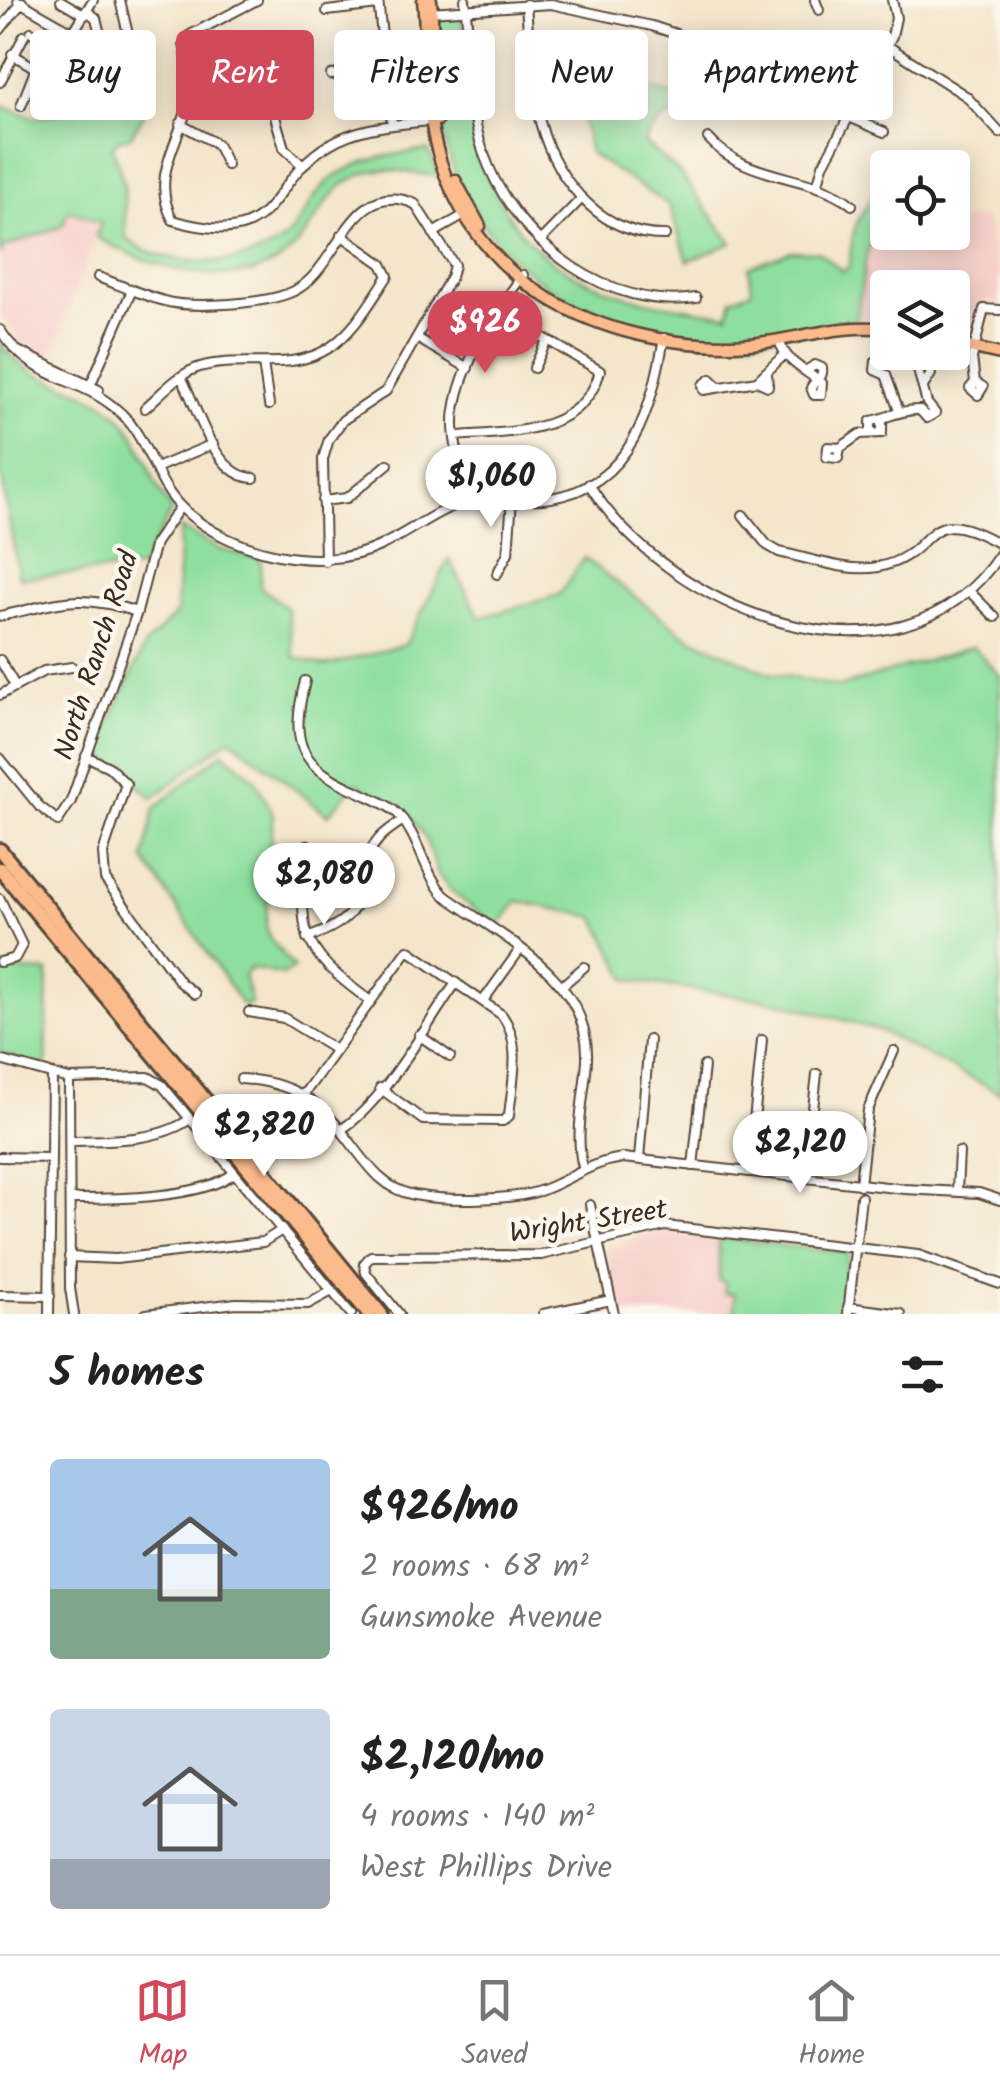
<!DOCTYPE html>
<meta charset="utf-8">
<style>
:root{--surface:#fff;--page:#f2f2f2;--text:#222;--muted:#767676;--line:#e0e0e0;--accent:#d1495b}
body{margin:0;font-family:Kalam,sans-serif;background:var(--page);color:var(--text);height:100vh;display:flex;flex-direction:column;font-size:38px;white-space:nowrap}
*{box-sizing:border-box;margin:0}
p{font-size:32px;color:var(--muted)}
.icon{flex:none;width:55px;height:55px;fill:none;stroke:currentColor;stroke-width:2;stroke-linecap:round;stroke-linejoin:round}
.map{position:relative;height:1314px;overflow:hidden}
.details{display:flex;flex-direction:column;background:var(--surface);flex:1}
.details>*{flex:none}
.hud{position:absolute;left:30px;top:30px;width:940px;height:90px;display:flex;gap:20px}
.tools{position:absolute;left:870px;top:150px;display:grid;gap:20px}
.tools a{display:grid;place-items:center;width:100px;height:100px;border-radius:10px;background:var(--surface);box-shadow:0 5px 25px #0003;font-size:50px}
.price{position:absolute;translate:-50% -85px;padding:0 22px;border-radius:35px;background:#fff;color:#222;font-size:32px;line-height:65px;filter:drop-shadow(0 2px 5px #0008)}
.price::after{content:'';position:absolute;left:50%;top:60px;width:30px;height:22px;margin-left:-15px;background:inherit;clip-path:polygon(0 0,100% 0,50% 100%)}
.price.selected{background:var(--accent);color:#fff}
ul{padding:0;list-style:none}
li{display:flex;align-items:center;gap:30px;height:250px;padding:0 50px}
li span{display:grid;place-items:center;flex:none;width:280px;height:200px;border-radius:10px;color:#555}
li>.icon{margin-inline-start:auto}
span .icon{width:120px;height:120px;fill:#fffc;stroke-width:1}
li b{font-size:42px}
h2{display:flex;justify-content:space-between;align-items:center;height:120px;padding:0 50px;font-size:42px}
.chip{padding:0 35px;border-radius:10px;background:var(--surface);box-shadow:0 5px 25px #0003;font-size:35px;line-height:90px}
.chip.selected{background:var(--accent);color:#fff}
.tabs{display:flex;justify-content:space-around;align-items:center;height:140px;border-top:2px solid var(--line);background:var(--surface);font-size:28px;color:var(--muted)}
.tabs a{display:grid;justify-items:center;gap:5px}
.tabs .selected{color:var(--accent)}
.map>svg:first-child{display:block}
.built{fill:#f7d0cb}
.green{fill:#8edf9f;stroke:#64845e;stroke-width:2.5}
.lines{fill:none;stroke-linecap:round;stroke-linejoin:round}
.minor-casing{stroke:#574638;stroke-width:12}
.major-casing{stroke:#574638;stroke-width:15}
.highway-casing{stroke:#574638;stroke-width:18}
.minor{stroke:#fff;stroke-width:8}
.major{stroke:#fbbb8c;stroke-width:10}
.highway{stroke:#fbbb8c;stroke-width:12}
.labels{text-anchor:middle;stroke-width:9;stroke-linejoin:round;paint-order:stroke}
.street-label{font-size:28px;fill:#3b2a1e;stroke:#fbf7ec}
</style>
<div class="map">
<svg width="1000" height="1314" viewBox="0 0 1000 1314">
<rect width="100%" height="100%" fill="#fbf7ec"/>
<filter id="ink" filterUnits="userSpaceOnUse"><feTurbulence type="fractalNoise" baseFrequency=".01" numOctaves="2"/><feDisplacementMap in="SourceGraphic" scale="20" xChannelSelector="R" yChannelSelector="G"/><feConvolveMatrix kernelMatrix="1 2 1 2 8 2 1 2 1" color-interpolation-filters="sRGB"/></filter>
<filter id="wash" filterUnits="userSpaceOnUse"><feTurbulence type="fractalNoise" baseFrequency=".0048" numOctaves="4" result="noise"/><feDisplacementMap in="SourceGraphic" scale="40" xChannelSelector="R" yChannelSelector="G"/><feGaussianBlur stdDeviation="2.25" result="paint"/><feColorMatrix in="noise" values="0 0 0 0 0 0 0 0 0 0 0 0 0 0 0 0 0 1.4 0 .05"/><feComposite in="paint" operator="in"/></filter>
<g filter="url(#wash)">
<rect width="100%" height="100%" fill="#f4e5cb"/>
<g class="built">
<polygon points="68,210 101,222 49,362 20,341 0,313 0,254"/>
<polygon points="981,217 988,224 992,259 1000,273 1000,304 992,300 979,305 973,334 967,339 953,336 952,288 888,288 887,325 856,323 867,252 878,218 887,220 888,232 952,232 953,220"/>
<polygon points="657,1232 719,1238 719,1281 735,1294 734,1314 620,1314 606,1249"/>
</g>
<g class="green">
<path d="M456,15L462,19C474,140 479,247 615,292C651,305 691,308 728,315L732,299L752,291L749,267L791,251L819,252L843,272L850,265C850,229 860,207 887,184V220L878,219L867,252L856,321C815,321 777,340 736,340C607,340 477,274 445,141C436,102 438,60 436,20Z"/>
<path d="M605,66C645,90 683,100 729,102L724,113C689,114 660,107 644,143L679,172L732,243L688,261L669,205L590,154L580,106Z"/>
<path d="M139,87L149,93L145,113L130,137L119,139L112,147L124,183L126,238C163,270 256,271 291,233C306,215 313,191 333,178C361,158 394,154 428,150L439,175C410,177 388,161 356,177C325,192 318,222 296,246C248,300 149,268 96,237L101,222L68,210L62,226L5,247L0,254V105L35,118L131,97Z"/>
<path d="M0,343C29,386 84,381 118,415C146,442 148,480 172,510L141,568L19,578L0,466Z"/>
<polygon points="180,528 221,550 261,559 260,587 287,608 294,657 325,666 405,645 449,559 480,618 559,595 584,558 685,635 766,672 839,687 973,647 1000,676 1000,1093 878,1030 780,1002 628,980 595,917 517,901 498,927 452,892 438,875 425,837 407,812 356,783 328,815 230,738 153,798 97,751 145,645 176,614"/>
<polygon points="223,752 255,779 273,814 266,926 271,940 294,968 284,975 251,968 244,975 251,1003 243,1006 144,859 155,808"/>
<polygon points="0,970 48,972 46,1069 0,1053"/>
<polygon points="719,1238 848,1253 842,1314 734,1314 735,1294 725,1293 725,1282 719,1281"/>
</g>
</g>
<g filter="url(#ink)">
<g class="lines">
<defs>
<g id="minor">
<polyline points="120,0 132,51 123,59 131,90"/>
<path d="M257,0L190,35L184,44C187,59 191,76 190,91C186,136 147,173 173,220C284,253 263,183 330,144C362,125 400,125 435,120"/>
<polyline points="378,0 392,125"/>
<path d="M465,0C471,54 466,116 489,167C522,245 609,311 696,298"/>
<polyline points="815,0 819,10"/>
<polyline points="18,1 74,33"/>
<polyline points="61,1 85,15"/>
<path d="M526,4C532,78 530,150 588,204C609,224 637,236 665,235"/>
<polyline points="87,11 96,18 107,63"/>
<polyline points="327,11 378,5"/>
<polyline points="429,12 551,4 652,26 679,35 730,66 884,132"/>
<polyline points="0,30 22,2"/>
<polyline points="31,32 62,49"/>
<polyline points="888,46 966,96 1000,133"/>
<polyline points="12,54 42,72 53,65"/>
<polyline points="53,65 93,0"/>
<polyline points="53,65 65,72 123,59"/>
<polyline points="97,65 105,100"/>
<polyline points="531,67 574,67"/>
<polyline points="70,71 78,102"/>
<polyline points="45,72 52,108"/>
<polyline points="331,75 386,68"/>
<polyline points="264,78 284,148 303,166"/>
<polyline points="0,82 24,36"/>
<polyline points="21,106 36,68"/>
<polyline points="180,124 217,144 227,165"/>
<path d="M708,138C748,183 814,173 852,205"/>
<polyline points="817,187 823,165 892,36 896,18 892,0"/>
<polyline points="433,233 468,213"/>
<polyline points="540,241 582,198"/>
<path d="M98,277C120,285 142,295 164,301C192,309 268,304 294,291C339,270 350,175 415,204L454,265L451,277L386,391L343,420L329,439L323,459L325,561"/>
<path d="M0,330C36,385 80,374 122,414C149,441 155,483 183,509C231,554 321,574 380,546C412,531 441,506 475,499C500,495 526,502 551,498C633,485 652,406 664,338"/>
<polyline points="417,338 468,368"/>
<path d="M779,340C785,362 805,370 822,383L821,395H814L811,388C814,380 824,379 822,368L815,365L807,370"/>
<polyline points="14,349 99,390"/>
<polyline points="263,363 269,405"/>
<polyline points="918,366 928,367 931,374 924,385"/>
<polyline points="534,368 546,342"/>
<polyline points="886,375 875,370 876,361 890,362 909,352"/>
<polyline points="886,375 899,411"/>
<path d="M181,377C198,406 213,477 254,478"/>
<polyline points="757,381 768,386 767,374"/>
<polyline points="975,382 983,387 978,395 970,388 975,382 972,358 984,309 1000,310"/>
<polyline points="90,386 132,290"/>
<polyline points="718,387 711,379 703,385 704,390 757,381 785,354"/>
<path d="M145,408C161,394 179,373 200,367C242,355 291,373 329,348C355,331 371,301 388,276L382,264L341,235"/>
<path d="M871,431V421C888,418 901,409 920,410L927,418L935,413L927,403L913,352"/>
<path d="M455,436C508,432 583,435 600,371L498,311"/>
<polyline points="840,448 828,447 827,457 838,458 840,448 860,434 882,433 882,422"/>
<polyline points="156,468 213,444"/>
<path d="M463,481C459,459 451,432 455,410C462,362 495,313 523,275"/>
<path d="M589,484C666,611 901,706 1000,554"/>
<polyline points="323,501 347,498 388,464"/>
<path d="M743,515L767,545L779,552C808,558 849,573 878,567C942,554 918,498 1000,544"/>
<polyline points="497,574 508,553 512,498"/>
<polyline points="970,592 995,617"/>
<path d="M0,616C60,603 77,592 137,612"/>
<polyline points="0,660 14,684"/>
<path d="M305,681C290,743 298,765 357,791C371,798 387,803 398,814C420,838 423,871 444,895C501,937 591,978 587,1060C585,1093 574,1135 583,1167"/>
<polyline points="0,695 44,671 72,667"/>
<polyline points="86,756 109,767 126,784 103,853 105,879 180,982 195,994"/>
<polyline points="0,758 39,806 58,821 71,801 137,612 155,543 180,507"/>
<path d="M307,845C299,931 296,947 369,1000"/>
<polyline points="0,899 22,945 15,958 0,962"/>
<path d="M307,938C388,909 342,882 378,840C384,832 395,826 403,820"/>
<polyline points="564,984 584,967"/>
<polyline points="483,1001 519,951"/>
<polyline points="249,1012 284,1018 334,1049"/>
<polyline points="419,1035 450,1057"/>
<polyline points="0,1060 69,1079 148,1077 162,1085 351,1314"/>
<polyline points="69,1079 70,1288 74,1314"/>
<path d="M241,1079C352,1084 348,1183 414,1195C446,1201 515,1201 545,1189C573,1178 591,1162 623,1158L905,1189L979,1193L1000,1200"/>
<path d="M304,1094L408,950L502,1015C523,1044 512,1082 509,1116L503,1121L423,1120L380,1088"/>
<path d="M342,1129C385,1101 426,1025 456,983"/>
<path d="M70,1141C108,1140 158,1142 190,1119"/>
<polyline points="0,1157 50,1158"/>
<polyline points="639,1159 649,1040"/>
<polyline points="693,1166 704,1066"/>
<polyline points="749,1172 762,1040"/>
<polyline points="805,1178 817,1074"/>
<polyline points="860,1185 868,1110 894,1051"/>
<polyline points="957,1191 959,1152"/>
<path d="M70,1199C112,1199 202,1199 234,1173"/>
<polyline points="590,1205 614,1314"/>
<polyline points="69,1257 116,1259 263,1242 282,1230"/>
<polyline points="0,1295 50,1296"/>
<polyline points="848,1307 901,1314"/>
<polyline points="49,1314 52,1076"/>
<polyline points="146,1314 236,1303 308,1304 332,1291"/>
<polyline points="399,1314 366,1273 364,1264 371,1256 541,1255 665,1226 918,1255 1000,1284"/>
<polyline points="543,1314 611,1300"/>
<polyline points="848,1314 861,1197"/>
</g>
<g id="major">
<path d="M423,0C427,40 424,82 431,121C456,274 586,345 730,345C783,345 835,322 888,329"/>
<polyline points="431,0 438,120"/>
<polyline points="455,180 480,226"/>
<polyline points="952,343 1000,354"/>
</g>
<g id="highway">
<polyline points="0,850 381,1314"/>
<polyline points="0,869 369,1314"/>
</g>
</defs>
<use href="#minor" class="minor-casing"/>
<use href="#major" class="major-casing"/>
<use href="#highway" class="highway-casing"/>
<use href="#minor" class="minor"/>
<use href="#major" class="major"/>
<use href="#highway" class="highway"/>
</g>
</g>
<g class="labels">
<g class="street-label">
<text transform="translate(95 655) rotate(-72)" y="10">North Ranch Road</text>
<text transform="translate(588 1220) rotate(-9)" y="10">Wright Street</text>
</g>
</g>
</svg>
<div class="tools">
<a><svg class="icon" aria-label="locate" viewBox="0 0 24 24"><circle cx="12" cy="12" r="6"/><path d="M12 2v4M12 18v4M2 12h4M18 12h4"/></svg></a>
<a><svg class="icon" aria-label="layers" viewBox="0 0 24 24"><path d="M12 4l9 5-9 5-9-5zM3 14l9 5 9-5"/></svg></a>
</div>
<b class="price selected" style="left:485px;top:376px">$926</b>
<b class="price" style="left:491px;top:530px">$1,060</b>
<b class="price" style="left:324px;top:928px">$2,080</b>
<b class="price" style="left:264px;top:1179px">$2,820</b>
<b class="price" style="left:800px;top:1196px">$2,120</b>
<div class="hud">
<a class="chip">Buy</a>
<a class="chip selected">Rent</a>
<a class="chip">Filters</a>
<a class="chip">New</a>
<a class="chip">Apartment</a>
</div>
</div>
<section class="details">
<h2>5 homes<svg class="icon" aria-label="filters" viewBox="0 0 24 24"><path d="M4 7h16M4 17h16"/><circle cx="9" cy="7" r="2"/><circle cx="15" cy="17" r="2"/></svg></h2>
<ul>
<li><span style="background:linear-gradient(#a9c7e8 65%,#7fa58c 0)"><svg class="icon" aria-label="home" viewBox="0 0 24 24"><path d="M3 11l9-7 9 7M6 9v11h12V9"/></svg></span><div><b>$926/mo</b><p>2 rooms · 68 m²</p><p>Gunsmoke Avenue</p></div></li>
<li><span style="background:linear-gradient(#c9d6e8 75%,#9aa5b1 0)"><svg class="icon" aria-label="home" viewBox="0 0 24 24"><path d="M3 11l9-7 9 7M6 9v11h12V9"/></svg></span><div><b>$2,120/mo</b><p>4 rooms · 140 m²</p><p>West Phillips Drive</p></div></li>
</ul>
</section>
<nav class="tabs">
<a class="selected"><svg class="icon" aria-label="map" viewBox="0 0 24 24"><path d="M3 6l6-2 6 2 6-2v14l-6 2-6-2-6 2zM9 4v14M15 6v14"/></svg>Map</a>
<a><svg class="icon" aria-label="saved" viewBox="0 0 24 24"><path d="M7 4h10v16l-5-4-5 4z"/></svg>Saved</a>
<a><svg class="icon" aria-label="home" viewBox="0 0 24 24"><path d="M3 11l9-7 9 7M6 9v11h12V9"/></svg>Home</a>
</nav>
